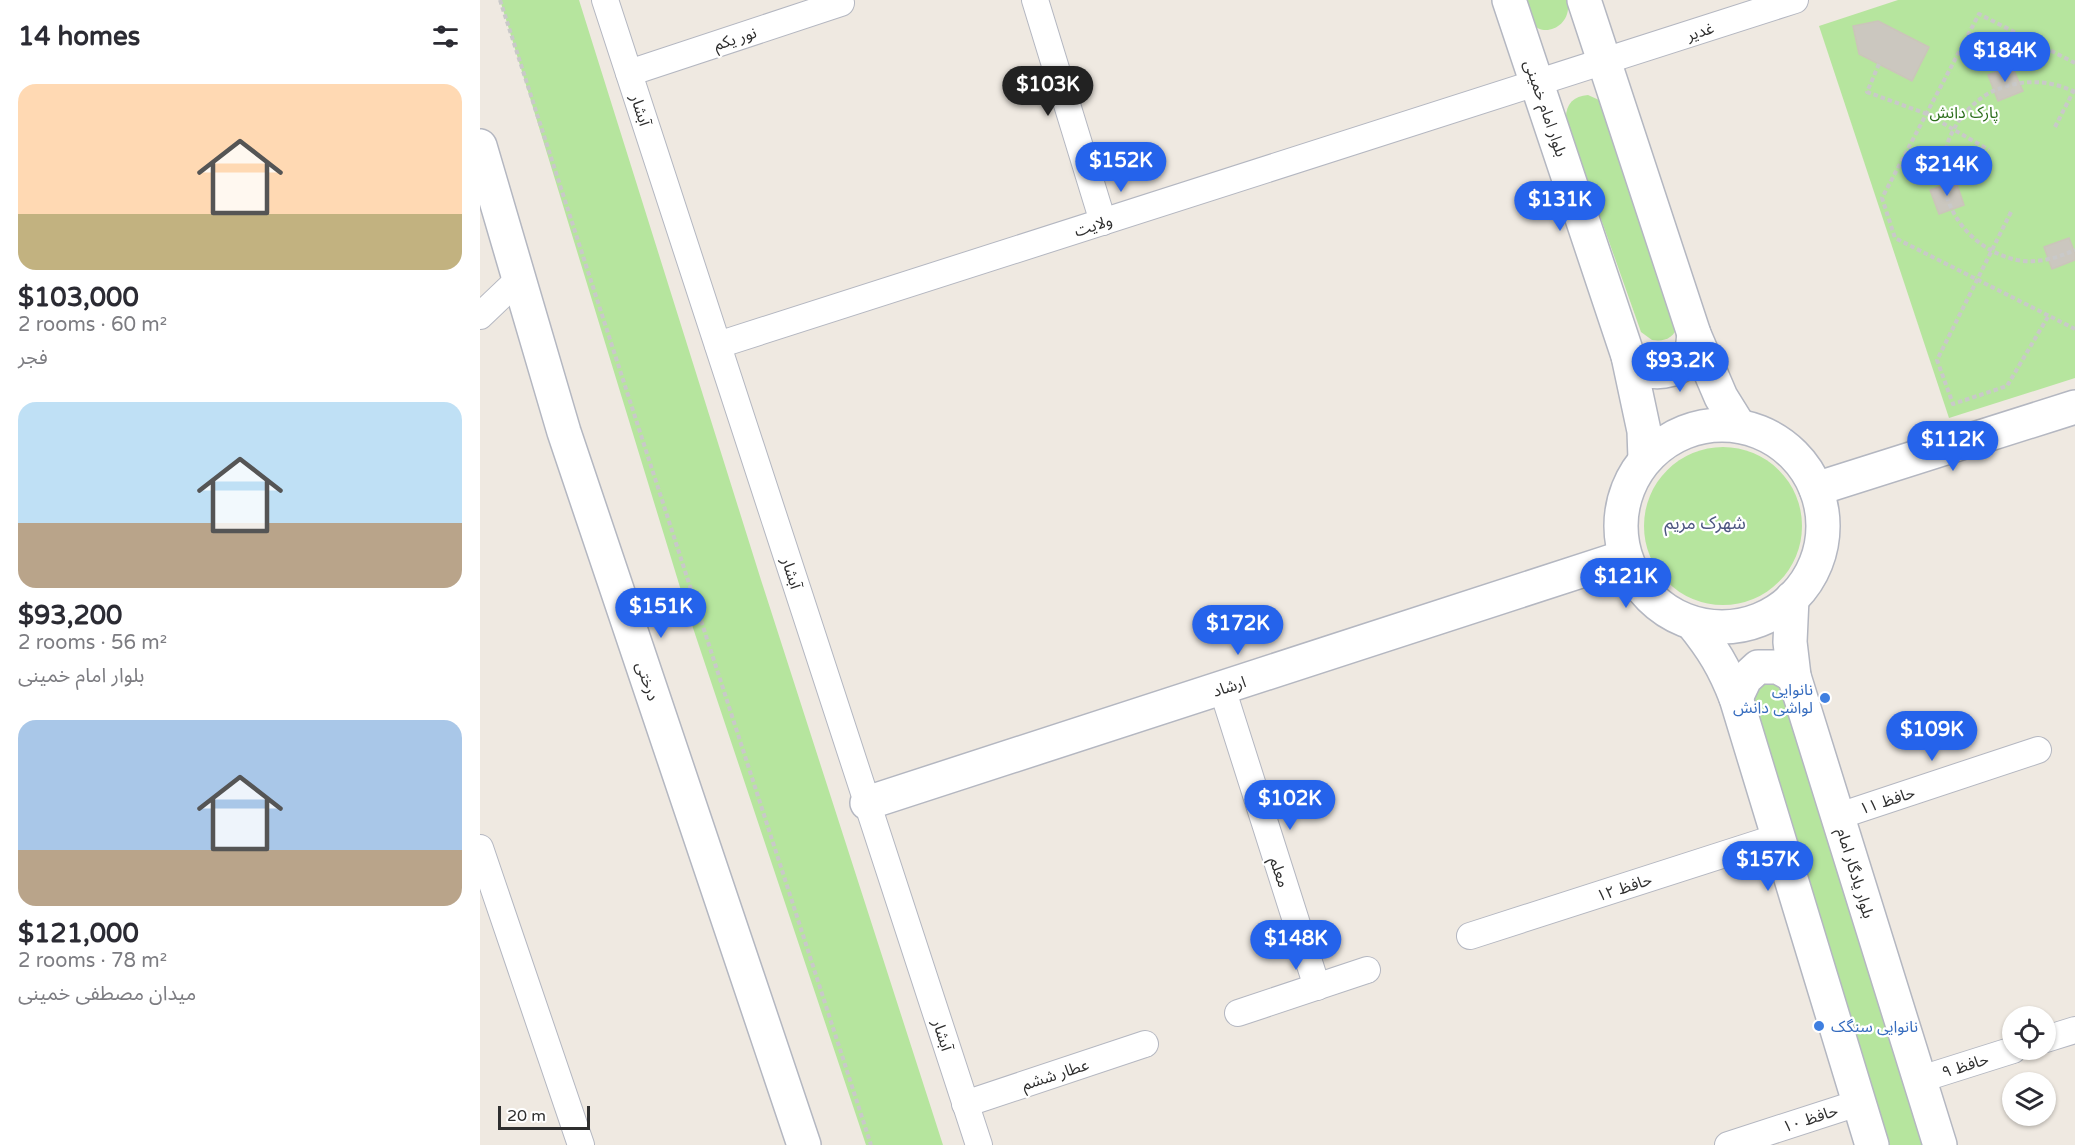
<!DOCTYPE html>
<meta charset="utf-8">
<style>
:root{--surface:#fff;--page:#f2f2f3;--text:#2b2b33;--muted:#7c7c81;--accent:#2563eb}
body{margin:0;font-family:"Varela Round","Noto Sans Arabic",sans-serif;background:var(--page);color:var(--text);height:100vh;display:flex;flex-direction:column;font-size:22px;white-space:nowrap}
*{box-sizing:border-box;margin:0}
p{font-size:20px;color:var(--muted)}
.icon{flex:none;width:33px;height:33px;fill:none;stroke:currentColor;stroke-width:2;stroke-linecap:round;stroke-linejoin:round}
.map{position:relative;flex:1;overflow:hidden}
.drawer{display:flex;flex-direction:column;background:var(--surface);width:480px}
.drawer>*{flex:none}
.controls{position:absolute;left:1522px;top:1006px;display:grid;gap:12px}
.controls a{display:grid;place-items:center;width:54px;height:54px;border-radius:50%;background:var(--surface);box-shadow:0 2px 4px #0004;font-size:30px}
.scale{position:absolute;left:18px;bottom:15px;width:92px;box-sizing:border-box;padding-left:6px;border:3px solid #2e2e2e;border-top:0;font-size:16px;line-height:21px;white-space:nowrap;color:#2e2e2e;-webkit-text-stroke:4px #fff;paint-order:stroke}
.price{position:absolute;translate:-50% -51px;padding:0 14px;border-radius:21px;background:var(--accent);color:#fff;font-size:20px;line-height:39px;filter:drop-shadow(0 2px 3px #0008)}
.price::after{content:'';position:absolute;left:50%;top:36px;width:18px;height:14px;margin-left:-9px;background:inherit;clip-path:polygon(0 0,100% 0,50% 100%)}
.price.current{background:#222;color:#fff}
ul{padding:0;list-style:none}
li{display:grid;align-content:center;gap:12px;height:318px;padding:0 18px}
li span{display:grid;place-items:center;height:186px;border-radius:18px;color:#555}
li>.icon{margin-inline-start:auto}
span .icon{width:108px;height:108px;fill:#fffc;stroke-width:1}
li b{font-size:26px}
h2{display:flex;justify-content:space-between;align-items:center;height:72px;padding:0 18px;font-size:26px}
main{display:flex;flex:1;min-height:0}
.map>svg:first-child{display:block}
.green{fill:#b6e59e}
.building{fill:#cbc7bf;stroke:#cbc5ba;stroke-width:1.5}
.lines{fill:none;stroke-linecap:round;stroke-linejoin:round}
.street-casing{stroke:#b4b7c1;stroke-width:28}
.secondary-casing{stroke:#b4b7c1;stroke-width:36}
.path{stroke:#c9c9c9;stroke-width:4;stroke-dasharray:4.5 3;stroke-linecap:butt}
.street{stroke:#fff;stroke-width:26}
.secondary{stroke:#fff;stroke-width:33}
.shop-dot{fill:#3f7fe0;stroke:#fff;stroke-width:2}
.labels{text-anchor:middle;stroke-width:4.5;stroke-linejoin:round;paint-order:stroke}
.street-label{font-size:16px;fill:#2e2e2e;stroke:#fff}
.park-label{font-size:16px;fill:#2c6e1b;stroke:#fff}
.shop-label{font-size:16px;fill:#366cbe;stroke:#fff;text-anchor:end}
.neighbourhood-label{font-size:18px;fill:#4d5680;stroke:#fff}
</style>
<main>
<section class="drawer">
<h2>14 homes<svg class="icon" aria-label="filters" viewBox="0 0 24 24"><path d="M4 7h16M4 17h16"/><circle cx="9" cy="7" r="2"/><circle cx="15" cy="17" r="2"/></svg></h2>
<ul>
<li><span style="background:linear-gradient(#ffd9b3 70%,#c2b280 0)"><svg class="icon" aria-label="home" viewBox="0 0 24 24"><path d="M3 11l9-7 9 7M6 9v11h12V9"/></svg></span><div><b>$103,000</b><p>2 rooms · 60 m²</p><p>فجر</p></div></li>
<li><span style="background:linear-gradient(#bfe0f5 65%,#b9a48a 0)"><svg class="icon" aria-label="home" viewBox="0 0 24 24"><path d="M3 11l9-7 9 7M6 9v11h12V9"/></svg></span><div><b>$93,200</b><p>2 rooms · 56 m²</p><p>بلوار امام خمینی</p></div></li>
<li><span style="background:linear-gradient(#a9c7e8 70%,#b9a48a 0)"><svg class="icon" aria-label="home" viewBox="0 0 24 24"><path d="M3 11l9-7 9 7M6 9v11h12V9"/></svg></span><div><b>$121,000</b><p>2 rooms · 78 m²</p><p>میدان مصطفی خمینی</p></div></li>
</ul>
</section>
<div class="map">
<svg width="1595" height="1145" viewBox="0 0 1595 1145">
<rect width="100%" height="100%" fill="#efe9e1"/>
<g class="green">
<polygon points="20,0 99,0 281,580 463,1145 386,1145 207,610"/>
<path d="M1043,0H1087C1094,24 1065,40 1052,23C1048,18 1046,7 1043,0Z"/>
<polygon points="1418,0 1595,0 1595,378 1469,418 1339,26"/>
<path d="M1108,95L1119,100L1123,106L1198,325C1194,338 1185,342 1172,340L1161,332L1086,120C1085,105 1093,96 1108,95Z"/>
<circle cx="1243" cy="526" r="79"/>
<polygon points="1282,681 1302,684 1452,1145 1405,1145 1268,696"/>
</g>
<g class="building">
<polygon points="1398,21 1449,47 1432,81 1379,54 1373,26"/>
<polygon points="1532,66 1543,91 1518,101 1508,75"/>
<polygon points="1476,181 1484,205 1459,214 1450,190"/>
<polygon points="1589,238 1595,253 1595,260 1572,269 1564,247"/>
</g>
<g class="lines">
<defs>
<g id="street">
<polyline points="125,0 499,1145"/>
<polyline points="555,0 623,222"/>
<polyline points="149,73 361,3"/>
<polyline points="0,316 39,279"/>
<polyline points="238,345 1315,0"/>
<polyline points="742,688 837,987"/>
<polyline points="1359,816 1558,750"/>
<polyline points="0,848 101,1145"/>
<polyline points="990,936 1298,837"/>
<polyline points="758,1013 887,970"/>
<polyline points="1566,1039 1595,1030"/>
<polyline points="1438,1080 1533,1050"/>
<polyline points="485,1104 665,1044"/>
<polyline points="1248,1145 1378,1103"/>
</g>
<g id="secondary">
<polyline points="1029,0 1148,356 1164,431 1165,459"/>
<polyline points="1104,0 1214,334 1241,397 1259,426"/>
<polyline points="0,146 84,432 324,1145"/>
<path d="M1148,356C1153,360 1158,366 1164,369C1178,375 1206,370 1211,353C1213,348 1213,340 1214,334"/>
<circle cx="1242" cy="526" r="101"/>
<polyline points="1336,489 1595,407"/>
<polyline points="1312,598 1310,642 1314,676 1460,1145"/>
<path d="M1212,623C1233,649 1244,667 1256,698L1392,1145"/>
<polyline points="1256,698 1265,679 1278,667 1298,667 1314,676"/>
<polyline points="387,803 1144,557"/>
</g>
</defs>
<use href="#street" class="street-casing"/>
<use href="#secondary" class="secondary-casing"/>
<g class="path">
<polyline points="20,0 391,1145"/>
<polyline points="1595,63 1499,14 1402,198 1415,238 1595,329"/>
<polyline points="1399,64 1387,92 1447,114 1509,150"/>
<path d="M1595,92C1572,81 1548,79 1524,87C1506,92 1492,104 1481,118C1440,173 1473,246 1537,260C1557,264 1577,258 1595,250"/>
<polyline points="1575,127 1595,88"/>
<polyline points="1531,212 1457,360 1473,404 1527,386 1569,315"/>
</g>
<use href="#street" class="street"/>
<use href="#secondary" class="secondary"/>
</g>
<g class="shop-dot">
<circle cx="1345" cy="698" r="6"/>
<circle cx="1339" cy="1026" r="6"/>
</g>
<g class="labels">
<g class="street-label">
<text transform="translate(1220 31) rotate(-18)" y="6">غدیر</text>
<text transform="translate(255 38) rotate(-18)" y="6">نور یکم</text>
<text transform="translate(1066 108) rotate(71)" y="6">بلوار امام خمینی</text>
<text transform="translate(161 110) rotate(72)" y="6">آبشار</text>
<text transform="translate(613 225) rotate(-18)" y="6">ولایت</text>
<text transform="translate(312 573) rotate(72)" y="6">آبشار</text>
<text transform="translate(168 681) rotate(71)" y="6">درختی</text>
<text transform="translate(749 686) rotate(-18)" y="6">ارشاد</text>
<text transform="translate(1407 800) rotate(-18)" y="6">حافظ ۱۱</text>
<text transform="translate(800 872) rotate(72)" y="6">معلم</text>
<text transform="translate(1376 873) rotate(73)" y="6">بلوار یادگار امام</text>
<text transform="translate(1144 887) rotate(-18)" y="6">حافظ ۱۲</text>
<text transform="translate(463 1035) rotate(72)" y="6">آبشار</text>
<text transform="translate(1485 1065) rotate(-18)" y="6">حافظ ۹</text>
<text transform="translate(575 1074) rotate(-18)" y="6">عطار ششم</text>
<text transform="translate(1330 1118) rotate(-18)" y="6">حافظ ۱۰</text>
</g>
<g class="park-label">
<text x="1484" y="118">پارک دانش</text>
</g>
<g class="shop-label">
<text x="1333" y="695">نانوایی<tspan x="1333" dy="18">لواشی دانش</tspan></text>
<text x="1351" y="1032" text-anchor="start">نانوایی سنگک</text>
</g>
<g class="neighbourhood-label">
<text x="1225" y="529">شهرک مریم</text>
</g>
</g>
</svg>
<div class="controls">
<a><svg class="icon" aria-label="locate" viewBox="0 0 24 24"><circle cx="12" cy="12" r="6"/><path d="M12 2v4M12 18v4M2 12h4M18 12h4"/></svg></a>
<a><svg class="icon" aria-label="layers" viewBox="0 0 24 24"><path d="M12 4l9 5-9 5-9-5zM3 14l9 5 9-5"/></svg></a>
</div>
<div class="scale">20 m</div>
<b class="price" style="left:1525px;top:83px">$184K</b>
<b class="price current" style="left:568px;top:117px">$103K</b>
<b class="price" style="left:641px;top:193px">$152K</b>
<b class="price" style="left:1467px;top:197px">$214K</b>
<b class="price" style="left:1080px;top:232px">$131K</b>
<b class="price" style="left:1200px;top:393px">$93.2K</b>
<b class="price" style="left:1473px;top:472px">$112K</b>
<b class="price" style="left:1146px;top:609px">$121K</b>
<b class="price" style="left:181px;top:639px">$151K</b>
<b class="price" style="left:758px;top:656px">$172K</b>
<b class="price" style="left:1452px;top:762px">$109K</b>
<b class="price" style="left:810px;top:831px">$102K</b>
<b class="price" style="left:1288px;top:892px">$157K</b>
<b class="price" style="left:816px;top:971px">$148K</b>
</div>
</main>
